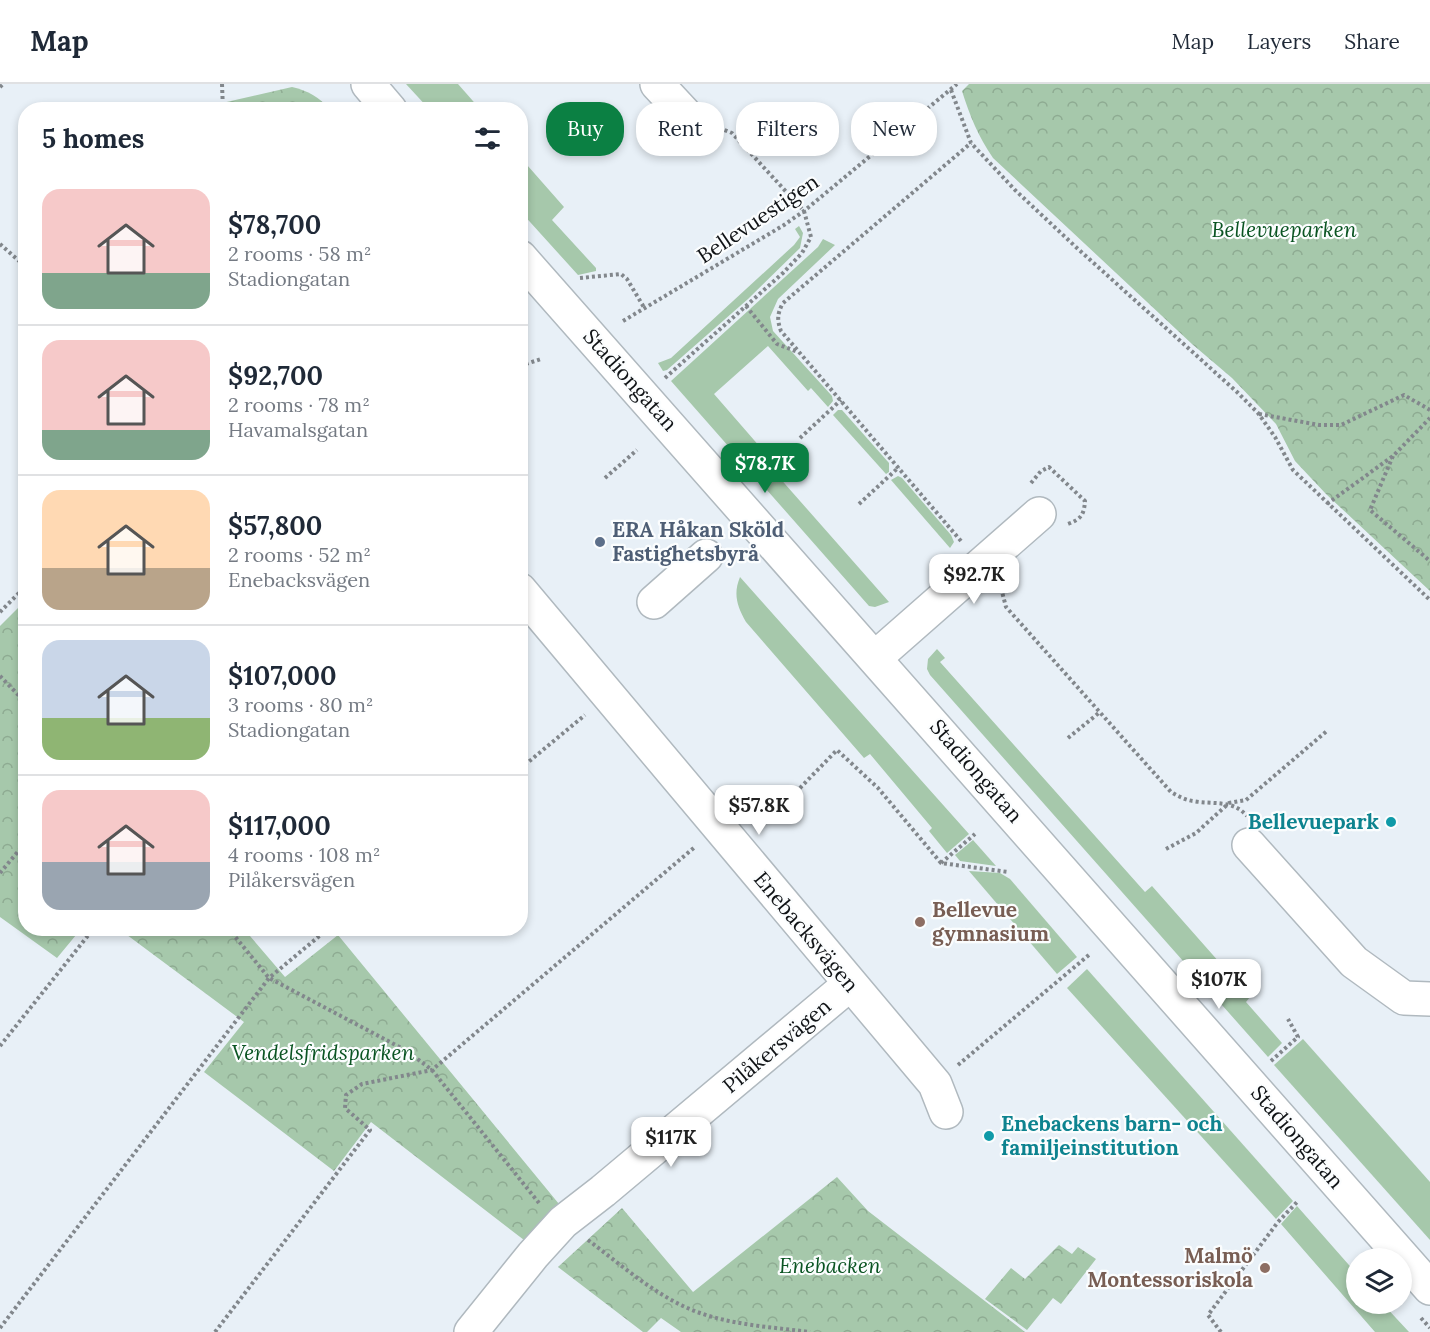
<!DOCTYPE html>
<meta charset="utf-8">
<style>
:root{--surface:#fff;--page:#f2f2f3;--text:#1f2937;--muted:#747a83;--line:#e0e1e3;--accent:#0b8043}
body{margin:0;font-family:Lora,serif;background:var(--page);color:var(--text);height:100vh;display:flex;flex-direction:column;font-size:22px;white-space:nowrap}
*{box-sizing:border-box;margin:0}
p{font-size:20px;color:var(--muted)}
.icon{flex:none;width:33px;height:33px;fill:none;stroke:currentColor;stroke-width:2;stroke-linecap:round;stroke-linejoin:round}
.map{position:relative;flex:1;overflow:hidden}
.side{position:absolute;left:18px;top:18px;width:510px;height:834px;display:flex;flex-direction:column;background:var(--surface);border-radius:24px;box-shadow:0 3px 9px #0003}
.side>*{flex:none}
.guide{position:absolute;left:546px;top:18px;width:570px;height:54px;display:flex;gap:12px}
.fabs{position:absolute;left:1346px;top:1164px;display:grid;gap:12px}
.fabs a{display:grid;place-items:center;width:66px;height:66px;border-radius:50%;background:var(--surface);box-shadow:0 3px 9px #0003;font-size:30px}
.price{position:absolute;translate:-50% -51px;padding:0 14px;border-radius:12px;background:#fff;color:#222;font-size:20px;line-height:39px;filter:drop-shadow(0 2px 3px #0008)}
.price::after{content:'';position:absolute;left:50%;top:36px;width:18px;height:14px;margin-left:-9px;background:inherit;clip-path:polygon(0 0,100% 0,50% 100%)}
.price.on{background:var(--accent);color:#fff}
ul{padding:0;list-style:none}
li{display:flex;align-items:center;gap:18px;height:150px;padding:0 24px}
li+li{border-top:2px solid var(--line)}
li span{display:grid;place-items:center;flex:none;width:168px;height:120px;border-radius:18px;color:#555}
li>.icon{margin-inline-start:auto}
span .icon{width:72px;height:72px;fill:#fffc;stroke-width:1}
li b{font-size:26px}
h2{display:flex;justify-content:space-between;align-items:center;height:72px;padding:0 24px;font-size:26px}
.chip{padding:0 21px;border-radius:24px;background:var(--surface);box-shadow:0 3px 9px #0003;font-size:21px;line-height:54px}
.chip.on{background:var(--accent);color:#fff}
header{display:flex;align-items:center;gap:36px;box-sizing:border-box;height:84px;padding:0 30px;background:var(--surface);border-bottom:2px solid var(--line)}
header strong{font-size:28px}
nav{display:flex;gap:33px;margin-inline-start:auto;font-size:21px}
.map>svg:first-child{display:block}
.green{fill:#a6c8ab}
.park{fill:url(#park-crowns)}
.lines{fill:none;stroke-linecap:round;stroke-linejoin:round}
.minor-casing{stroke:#b0b9bf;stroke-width:36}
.path{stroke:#82878c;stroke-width:4;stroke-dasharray:3 3;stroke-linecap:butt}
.minor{stroke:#fff;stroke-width:33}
.service-dot{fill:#5c6f8a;stroke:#fbfdfe;stroke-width:2}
.culture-dot{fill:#0f9aa8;stroke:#fbfdfe;stroke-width:2}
.education-dot{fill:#8d6e63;stroke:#fbfdfe;stroke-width:2}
.labels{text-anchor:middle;stroke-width:4.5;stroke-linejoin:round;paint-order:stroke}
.street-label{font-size:21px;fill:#101316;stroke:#fbfdfe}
.park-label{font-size:21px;font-style:italic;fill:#0a5422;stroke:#fbfdfe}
.service-label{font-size:21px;font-weight:bold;fill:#4e5e75;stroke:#fbfdfe;text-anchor:start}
.culture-label{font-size:21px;font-weight:bold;fill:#0d838f;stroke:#fbfdfe;text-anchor:end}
.education-label{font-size:21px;font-weight:bold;fill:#785e54;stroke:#fbfdfe;text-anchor:start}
</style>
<header>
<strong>Map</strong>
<nav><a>Map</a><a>Layers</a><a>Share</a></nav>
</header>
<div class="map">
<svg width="1430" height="1248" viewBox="0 0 1430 1248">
<defs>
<pattern id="park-crowns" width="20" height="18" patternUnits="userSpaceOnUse" patternTransform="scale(1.5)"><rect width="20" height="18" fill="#a6c8ab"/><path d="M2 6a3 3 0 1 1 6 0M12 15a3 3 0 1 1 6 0" fill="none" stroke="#8eab92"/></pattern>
</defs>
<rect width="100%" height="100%" fill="#e8f0f7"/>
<g class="green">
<polygon points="406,0 458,0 480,25 429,25"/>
<polygon points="520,73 564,123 552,136 596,184 596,187 578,191 521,128"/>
<polygon points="799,142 803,149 800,164 748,215 667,286 663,287 658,279 671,274 794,161 800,153 795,145"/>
<polygon points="823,155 835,161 778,215 770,233 773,247 832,312 833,317 828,323 811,304 808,307 768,262 714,310 767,371 763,375 889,518 875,523 869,522 671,297 818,163"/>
<polygon points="838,326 842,326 889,379 889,388 886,390 833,331"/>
<polygon points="898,392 902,394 951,451 954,458 950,464 891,396"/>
<path d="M740,493L969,750L947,769L929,747L932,744L870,670L864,674L746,538C737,522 733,510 740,493Z"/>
<polygon points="937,565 945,574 940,578 1145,808 1152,802 1250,913 1246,918 1282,959 1268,973 930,591 927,585 928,575"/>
<polygon points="973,756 996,782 960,777 955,771"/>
<polygon points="969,787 1000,789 1010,795 1077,873 1057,890"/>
<polygon points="1087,885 1293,1117 1276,1135 1067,904"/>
<polygon points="1303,955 1430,1098 1430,1156 1274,981"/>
<polygon points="1297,1122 1356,1189 1356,1220 1383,1220 1409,1248 1375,1248 1281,1140"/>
</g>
<g class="park">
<path d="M969,0H1430V507L1326,410L1295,377L1276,340L1232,294L1192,260L993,74C978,52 970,32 962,7Z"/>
<path d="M292,3C309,7 318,13 330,25H196Z"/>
<polygon points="25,517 26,844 81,845 57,874 0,833 0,542"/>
<polygon points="119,845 244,845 285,893 338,851 559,1120 524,1156 371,1038 334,1087 204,988 244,938"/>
<polygon points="837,1093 868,1127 1025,1248 681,1248 661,1234 647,1248 643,1248 558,1183 622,1124 693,1208"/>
<polygon points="1059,1161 1072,1170 1078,1163 1096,1175 1061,1220 1053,1214 1027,1246 985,1215 1011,1184 1025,1195"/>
</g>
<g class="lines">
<defs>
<g id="minor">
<polyline points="368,0 390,26"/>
<polyline points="657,0 684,29"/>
<polyline points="520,173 1430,1204"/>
<polyline points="520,506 935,1000 946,1028"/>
<polyline points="654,518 706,472"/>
<polyline points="876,573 1039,430"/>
<polyline points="1249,761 1354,878 1404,914 1430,915"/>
<polyline points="471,1248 533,1171 563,1138 603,1107 850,900"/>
</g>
</defs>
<use href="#minor" class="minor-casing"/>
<g class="path">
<polyline points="222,0 223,26"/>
<polyline points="0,3 3,0"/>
<polyline points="951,6 971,59 1015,106 1078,165 1237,308 1258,329 1275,353 1293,386 1430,516"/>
<polyline points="0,160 26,183"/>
<polyline points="580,194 621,190 627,195 645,225"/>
<polyline points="746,222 777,260 798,268"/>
<polyline points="623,237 784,141 804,127 957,0"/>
<polyline points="520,282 541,275"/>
<polyline points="665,294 783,189 802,169 811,153 804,127 732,49 712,41"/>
<polyline points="1259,330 1319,341 1341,341 1404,311 1430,326"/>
<polyline points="800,354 841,316"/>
<polyline points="1393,372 1370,426 1430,477"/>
<polyline points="605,394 637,366"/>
<path d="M1031,399L1041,387L1049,383L1085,417C1084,431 1081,435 1068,440"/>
<polyline points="859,420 899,383"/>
<polyline points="1327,420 1393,372 1430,334"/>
<path d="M961,457L781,247C777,236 777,230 783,219L971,59"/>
<path d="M1001,504L1006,523L1171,708C1178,712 1185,716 1193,717C1214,721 1232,715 1247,732"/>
<polyline points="0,528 26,502"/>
<polyline points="0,592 26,619"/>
<polyline points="1068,654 1100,628"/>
<polyline points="520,685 585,631"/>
<polyline points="758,745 784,712 798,706 837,666 878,704 941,779 1008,788"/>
<polyline points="1166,765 1196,749 1229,719 1246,716 1328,646"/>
<polyline points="941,779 975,750"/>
<polyline points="0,789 26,758"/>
<polyline points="228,844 269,894 407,967 432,986 539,1119"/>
<polyline points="0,962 94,844"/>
<polyline points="1271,977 1298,953 1288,935"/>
<polyline points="958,981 1090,870"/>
<path d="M588,1156C620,1180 655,1211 692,1226C729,1241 771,1243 810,1248"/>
<polyline points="1421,1234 1430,1244"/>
<polyline points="0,1244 269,894 329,844"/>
<polyline points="215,1248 370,1046 345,1024 346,1011 362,1000 432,986 696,762"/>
<polyline points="1221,1248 1208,1231 1278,1138 1298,1117"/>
</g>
<use href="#minor" class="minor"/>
</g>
<circle class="service-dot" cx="600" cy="458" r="6"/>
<g class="culture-dot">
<circle cx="1391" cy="738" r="6"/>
<circle cx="989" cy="1052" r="6"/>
</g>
<g class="education-dot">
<circle cx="920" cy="838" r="6"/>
<circle cx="1265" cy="1184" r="6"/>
</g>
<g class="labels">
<g class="street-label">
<text transform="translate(758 135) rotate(-34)" y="7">Bellevuestigen</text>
<text transform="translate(630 296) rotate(48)" y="7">Stadiongatan</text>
<text transform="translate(976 687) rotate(49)" y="7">Stadiongatan</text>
<text transform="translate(806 848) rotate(50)" y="7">Enebacksvägen</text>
<text transform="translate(777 962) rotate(-40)" y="7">Pilåkersvägen</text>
<text transform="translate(1297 1053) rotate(49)" y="7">Stadiongatan</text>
</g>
<g class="park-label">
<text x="1284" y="153">Bellevueparken</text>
<text x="323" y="976">Vendelsfridsparken</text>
<text x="830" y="1189">Enebacken</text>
</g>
<g class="service-label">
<text x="612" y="453">ERA Håkan Sköld<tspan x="612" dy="24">Fastighetsbyrå</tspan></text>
</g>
<g class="culture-label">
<text x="1379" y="745">Bellevuepark</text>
<text x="1001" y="1047" text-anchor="start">Enebackens barn- och<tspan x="1001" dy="24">familjeinstitution</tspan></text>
</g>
<g class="education-label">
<text x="932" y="833">Bellevue<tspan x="932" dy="24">gymnasium</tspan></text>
<text x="1253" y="1179" text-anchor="end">Malmö<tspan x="1253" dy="24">Montessoriskola</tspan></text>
</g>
</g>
</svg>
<div class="fabs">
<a><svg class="icon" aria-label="layers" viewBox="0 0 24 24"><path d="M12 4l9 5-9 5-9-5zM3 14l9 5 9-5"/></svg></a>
</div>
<b class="price on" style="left:765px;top:410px">$78.7K</b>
<b class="price" style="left:974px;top:521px">$92.7K</b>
<b class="price" style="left:759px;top:752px">$57.8K</b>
<b class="price" style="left:1219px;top:926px">$107K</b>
<b class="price" style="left:671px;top:1084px">$117K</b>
<div class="guide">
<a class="chip on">Buy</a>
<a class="chip">Rent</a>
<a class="chip">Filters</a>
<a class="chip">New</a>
</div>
<section class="side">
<h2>5 homes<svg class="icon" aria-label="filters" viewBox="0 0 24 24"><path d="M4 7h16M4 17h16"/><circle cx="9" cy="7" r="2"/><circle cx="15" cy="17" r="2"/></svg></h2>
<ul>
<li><span style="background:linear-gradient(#f6c9c9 70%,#7fa58c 0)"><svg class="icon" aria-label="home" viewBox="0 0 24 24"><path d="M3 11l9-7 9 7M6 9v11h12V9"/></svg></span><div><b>$78,700</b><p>2 rooms · 58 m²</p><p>Stadiongatan</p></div></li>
<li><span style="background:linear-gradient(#f6c9c9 75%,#7fa58c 0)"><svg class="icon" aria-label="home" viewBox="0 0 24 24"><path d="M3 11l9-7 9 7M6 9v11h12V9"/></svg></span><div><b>$92,700</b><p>2 rooms · 78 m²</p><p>Havamalsgatan</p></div></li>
<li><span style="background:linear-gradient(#ffd9b3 65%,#b9a48a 0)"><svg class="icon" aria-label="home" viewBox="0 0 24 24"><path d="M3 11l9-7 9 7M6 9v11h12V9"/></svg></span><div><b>$57,800</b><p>2 rooms · 52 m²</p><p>Enebacksvägen</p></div></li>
<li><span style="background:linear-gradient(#c9d6e8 65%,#8fb573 0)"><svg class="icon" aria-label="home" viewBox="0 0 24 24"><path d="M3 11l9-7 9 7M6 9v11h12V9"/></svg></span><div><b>$107,000</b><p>3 rooms · 80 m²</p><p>Stadiongatan</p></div></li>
<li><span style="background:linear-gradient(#f6c9c9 60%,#9aa5b1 0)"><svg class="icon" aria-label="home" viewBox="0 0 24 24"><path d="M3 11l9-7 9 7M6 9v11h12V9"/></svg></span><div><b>$117,000</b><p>4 rooms · 108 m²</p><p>Pilåkersvägen</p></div></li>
</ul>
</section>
</div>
